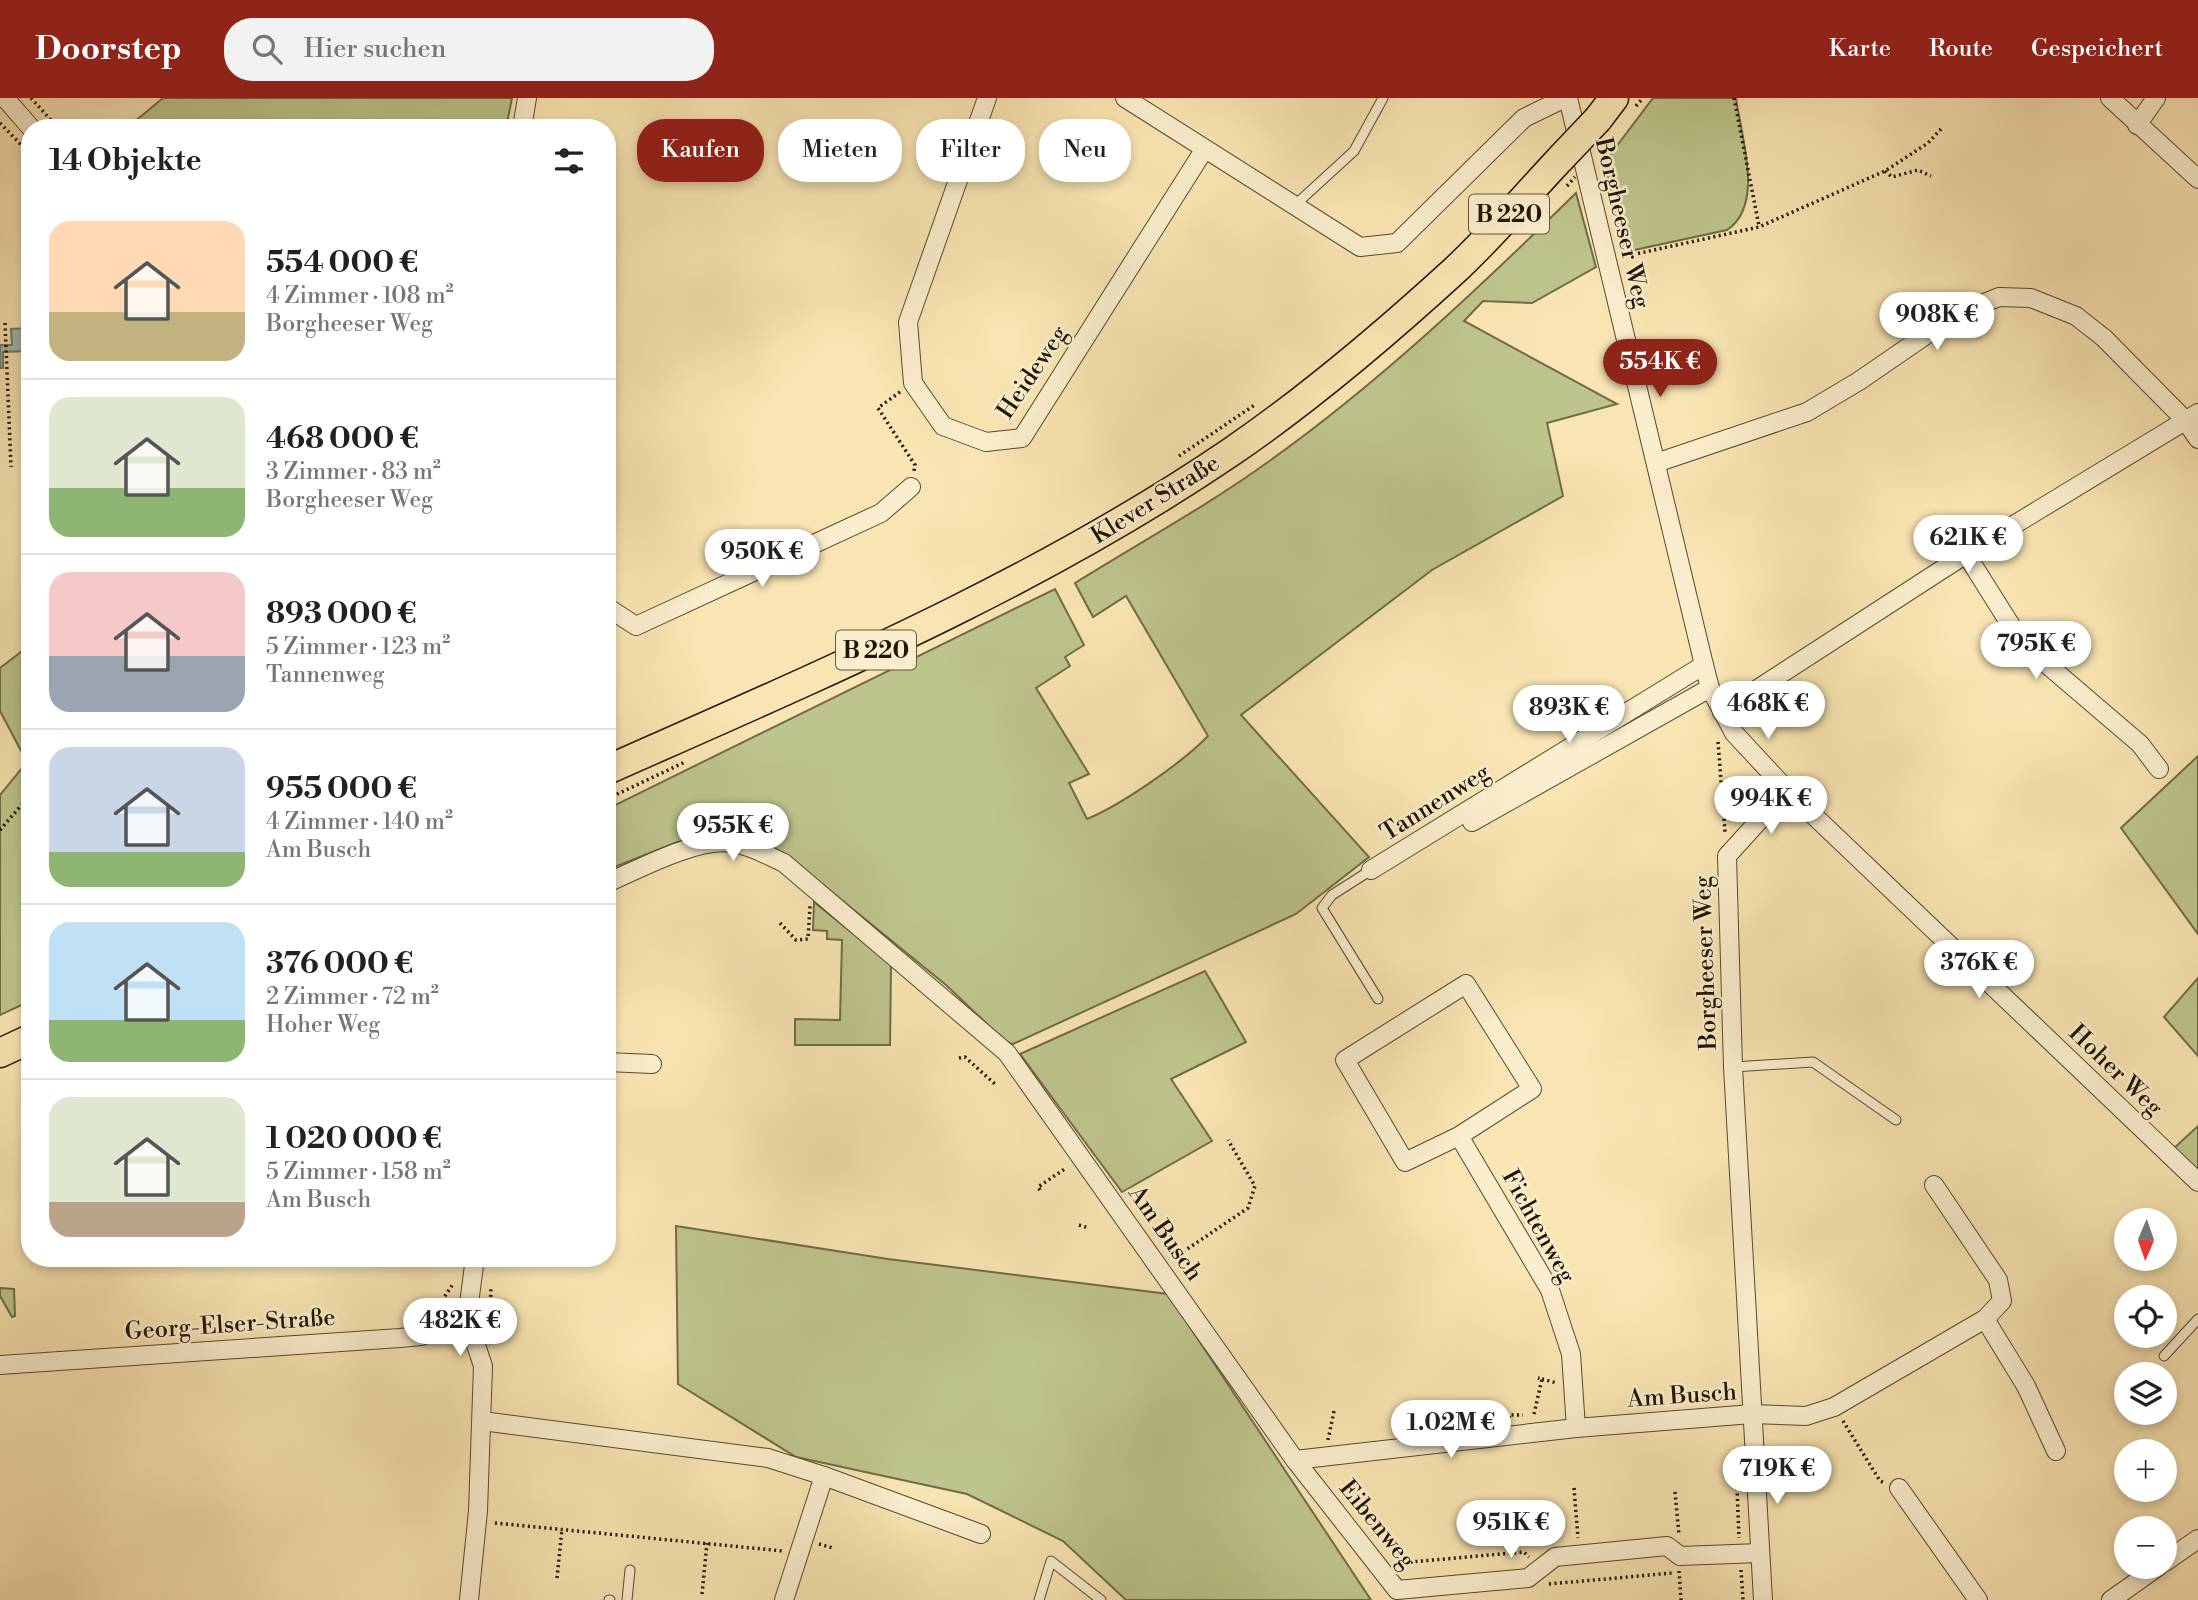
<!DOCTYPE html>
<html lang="de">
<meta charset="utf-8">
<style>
:root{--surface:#fff;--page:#f2f2f2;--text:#202124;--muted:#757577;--line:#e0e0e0;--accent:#8f2418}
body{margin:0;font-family:"Libre Bodoni",serif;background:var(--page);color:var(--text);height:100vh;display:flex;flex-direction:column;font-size:26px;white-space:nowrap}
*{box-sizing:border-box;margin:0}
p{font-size:23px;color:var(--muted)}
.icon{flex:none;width:38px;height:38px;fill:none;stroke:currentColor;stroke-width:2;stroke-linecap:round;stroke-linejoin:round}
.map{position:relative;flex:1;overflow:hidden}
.panel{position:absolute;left:21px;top:21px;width:595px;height:1148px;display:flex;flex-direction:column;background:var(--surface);border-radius:28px;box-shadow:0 4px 10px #0003}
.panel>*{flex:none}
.hud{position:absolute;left:637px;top:21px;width:665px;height:63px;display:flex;gap:14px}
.needle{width:46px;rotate:182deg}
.tools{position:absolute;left:2114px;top:1110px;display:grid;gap:14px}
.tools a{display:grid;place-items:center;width:63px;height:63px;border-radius:50%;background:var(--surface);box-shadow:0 4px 10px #0003;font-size:35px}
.price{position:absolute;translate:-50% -60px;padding:0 16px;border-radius:24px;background:#fff;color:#222;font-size:23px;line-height:46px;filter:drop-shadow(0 2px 4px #0008)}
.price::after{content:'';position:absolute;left:50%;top:42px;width:21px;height:16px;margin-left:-10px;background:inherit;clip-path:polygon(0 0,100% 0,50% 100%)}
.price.on{background:var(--accent);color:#fff}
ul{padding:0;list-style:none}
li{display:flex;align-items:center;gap:21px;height:175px;padding:0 28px}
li+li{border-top:2px solid var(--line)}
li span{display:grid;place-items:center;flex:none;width:196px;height:140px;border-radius:21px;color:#555}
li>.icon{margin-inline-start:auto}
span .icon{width:84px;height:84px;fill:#fffc;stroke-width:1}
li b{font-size:30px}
h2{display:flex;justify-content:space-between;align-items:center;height:84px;padding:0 28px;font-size:30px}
.pill{padding:0 24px;border-radius:28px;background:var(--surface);box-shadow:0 4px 10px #0003;font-size:24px;line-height:63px}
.pill.on{background:var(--accent);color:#fff}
header{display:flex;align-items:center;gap:42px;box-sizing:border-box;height:98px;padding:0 35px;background:var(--accent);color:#fff}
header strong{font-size:33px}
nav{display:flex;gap:38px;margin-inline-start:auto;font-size:24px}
.search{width:490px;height:63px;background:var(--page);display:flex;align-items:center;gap:18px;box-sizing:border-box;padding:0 24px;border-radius:28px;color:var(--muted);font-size:26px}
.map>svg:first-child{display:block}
.green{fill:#bec58c;stroke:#706c46;stroke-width:2}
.water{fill:#a0bdb4;stroke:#6e796c;stroke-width:2}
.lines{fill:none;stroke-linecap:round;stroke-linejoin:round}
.lane-casing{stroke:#58482d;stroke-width:11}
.street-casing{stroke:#58482d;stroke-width:20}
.primary-casing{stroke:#231300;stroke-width:31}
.path{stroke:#231300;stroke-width:3.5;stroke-dasharray:2 3.5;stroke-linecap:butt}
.lane{stroke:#fbeece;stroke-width:9}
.street{stroke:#fbeece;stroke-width:18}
.primary{stroke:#f9e5b3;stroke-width:28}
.primary-bridge-casing{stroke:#231300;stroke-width:31;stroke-linecap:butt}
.path-bridge{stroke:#231300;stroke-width:3.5;stroke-dasharray:2 3.5;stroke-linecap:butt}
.primary-bridge{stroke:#f9e5b3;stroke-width:28}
.labels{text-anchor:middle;stroke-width:5;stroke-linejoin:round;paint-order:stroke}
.shield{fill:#fbeece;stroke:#64553e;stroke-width:2}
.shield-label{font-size:23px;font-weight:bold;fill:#231300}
.street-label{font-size:24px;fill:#231300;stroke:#fbeece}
</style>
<header>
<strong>Doorstep</strong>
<div class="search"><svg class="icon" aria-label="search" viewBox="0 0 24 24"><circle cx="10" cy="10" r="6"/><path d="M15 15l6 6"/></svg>Hier suchen</div>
<nav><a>Karte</a><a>Route</a><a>Gespeichert</a></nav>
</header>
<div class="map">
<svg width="2198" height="1502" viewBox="0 0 2198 1502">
<rect width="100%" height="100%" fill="#f9e5b3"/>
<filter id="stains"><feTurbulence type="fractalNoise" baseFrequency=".00286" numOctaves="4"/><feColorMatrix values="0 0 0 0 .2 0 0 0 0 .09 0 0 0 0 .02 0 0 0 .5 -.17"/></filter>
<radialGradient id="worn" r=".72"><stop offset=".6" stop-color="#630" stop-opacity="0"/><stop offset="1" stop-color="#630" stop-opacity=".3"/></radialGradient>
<g class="green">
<polygon points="163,0 512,0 506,30 127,30"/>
<path d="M1653,0H1736C1741,39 1765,107 1727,132L1625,154L1604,65Z"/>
<path d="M1576,95L1596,169L1532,205L1483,203L1464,223L1617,306L1547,325L1563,398L1432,472L1241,617L1369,759L1296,816L1013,946L1006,944L946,887L796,765L753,737L720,733L675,745L607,772V711L1055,491L1084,547L1065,559L1070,568L1036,590L1089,676L1069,685L1087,721C1121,707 1182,665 1208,638L1126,498L1093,519L1075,485C1139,445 1207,408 1268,364C1379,285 1479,190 1576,95Z"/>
<polygon points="30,547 30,903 0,917 0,697 27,664 0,613 0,570"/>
<polygon points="2198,658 2198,836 2121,730"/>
<polygon points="814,804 891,866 890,947 795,947 795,921 840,922 842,842 827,841 827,833 813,832"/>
<polygon points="1205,873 1246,944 1171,981 1212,1043 1122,1094 1020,956"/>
<polygon points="2198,880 2198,958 2164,919"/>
<polygon points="2198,1028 2198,1079 2171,1053"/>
<polygon points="676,1128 888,1161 1168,1196 1371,1502 1126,1502 1063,1443 967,1396 796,1359 678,1286"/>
<polygon points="0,1190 14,1191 15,1218 12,1219 0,1198"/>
</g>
<polygon class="water" points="28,230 28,253 3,254 3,270 0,270 0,247 12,247 11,231"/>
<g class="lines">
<defs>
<g id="lane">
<polyline points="1294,108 1354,53 1383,0"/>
<polyline points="1371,772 1332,797 1322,810 1378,901"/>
<polyline points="1733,969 1813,964 1896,1022"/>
<polyline points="2164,1258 2198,1221"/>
<polyline points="609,1502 610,1502"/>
<polyline points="627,1502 630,1472"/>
<polyline points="1039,1502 1051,1463 1101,1502"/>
</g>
<g id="street">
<polyline points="5,0 31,30"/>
<polyline points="987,0 908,224 913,285 943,328 986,344 1022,340 1204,52"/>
<polyline points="1125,0 1360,149 1397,145 1524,20 1565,0"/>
<polyline points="1568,0 1704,567 1710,590 1734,635 1787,692 2198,1084"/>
<polyline points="2110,0 2198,81"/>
<polyline points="2137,27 2156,0"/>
<polyline points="522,30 527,0"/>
<polyline points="1656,365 1807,314 1859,283 1955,217 1999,199 2031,200 2076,218 2104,240 2185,322 2198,341"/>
<polyline points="1966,456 2022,545 2140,646 2159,671"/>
<polyline points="607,509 636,528 881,415 911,389"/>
<polyline points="1722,614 1966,456 2198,315"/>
<polyline points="1472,724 1710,590"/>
<polyline points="1371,772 1704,567"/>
<path d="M607,785C639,771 698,739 733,745C751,748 767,757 784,765L1007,955L1295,1362L1576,1330L1752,1316L1806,1318L1834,1309L1985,1221L2002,1203L1998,1182L1934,1087"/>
<polyline points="607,964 652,966"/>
<polyline points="1459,1038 1405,1064 1345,962 1466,886 1532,991 1459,1038 1550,1192 1571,1256 1576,1330"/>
<polyline points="1985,1221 2026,1288 2056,1353"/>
<polyline points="460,1225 473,1238 483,1268 478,1413 469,1502"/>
<polyline points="460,1225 468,1213 475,1160"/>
<polyline points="0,1267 400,1240 421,1238 460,1225"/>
<polyline points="482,1323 768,1360 824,1378"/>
<polyline points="1295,1362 1397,1492 1528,1480 1555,1459 1667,1448 1680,1458 1760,1455"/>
<polyline points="1899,1390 1978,1502"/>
<polyline points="2165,1464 2198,1441"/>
<polyline points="784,1502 824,1378 981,1436"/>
<polyline points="1763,1502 1733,969 1727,758 1787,692"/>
<polyline points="2111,1502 2159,1468"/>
</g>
<g id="primary">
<polyline points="1598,21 1614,0"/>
<path d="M607,672C821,577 1037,486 1231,354C1310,300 1384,237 1454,173C1492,138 1526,97 1561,60"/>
<polyline points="0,955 30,941"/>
</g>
</defs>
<use href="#lane" class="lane-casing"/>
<use href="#street" class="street-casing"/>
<use href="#primary" class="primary-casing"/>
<g class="path">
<polyline points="31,0 58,30"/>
<polyline points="1734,0 1759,128"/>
<polyline points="1636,8 1643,0"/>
<polyline points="0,25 30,56"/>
<polyline points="1885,73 1892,79 1918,72 1931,78"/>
<polyline points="1622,159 1759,129 1885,73 1928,45 1941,31"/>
<polyline points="5,225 11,369"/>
<polyline points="900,294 878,310 915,367 914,373"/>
<polyline points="1179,358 1256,306"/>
<polyline points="1718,644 1725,734"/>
<polyline points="607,701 685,664"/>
<polyline points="0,732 30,697"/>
<polyline points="780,825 796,842 808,841 810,808"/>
<polyline points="959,960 965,959 996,987"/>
<polyline points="1040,1092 1038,1089 1066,1070"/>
<polyline points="1079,1127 1089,1130"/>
<polyline points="1174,1160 1248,1110 1255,1088 1228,1042"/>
<polyline points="420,1219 439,1207 453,1186"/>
<polyline points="483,1224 490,1215 491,1189"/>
<polyline points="1542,1281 1557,1285"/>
<polyline points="1534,1316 1542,1281 1538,1280"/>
<polyline points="1509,1320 1509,1317 1523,1317"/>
<polyline points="1843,1323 1880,1383 1885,1385"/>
<polyline points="1328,1342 1334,1313"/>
<polyline points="1574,1390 1578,1440"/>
<polyline points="1737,1390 1739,1440"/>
<polyline points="1675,1394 1679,1437"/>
<polyline points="495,1425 783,1453"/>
<polyline points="819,1446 833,1450"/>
<polyline points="1399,1465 1524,1454 1529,1459"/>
<polyline points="1741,1472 1743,1502"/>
<polyline points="1679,1473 1681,1502"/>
<polyline points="557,1480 562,1431"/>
<polyline points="1549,1486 1673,1475"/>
<polyline points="702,1496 707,1445"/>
</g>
<use href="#lane" class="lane"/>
<use href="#street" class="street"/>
<use href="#primary" class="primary"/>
<defs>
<polyline id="primary-bridge" points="1561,60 1598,21"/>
</defs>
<use href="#primary-bridge" class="primary-bridge-casing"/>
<polyline class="path-bridge" points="1567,88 1575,79"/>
<use href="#primary-bridge" class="primary-bridge"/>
</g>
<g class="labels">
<g class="shield">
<rect x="1469" y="96.5" width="80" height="39" rx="5"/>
<rect x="836" y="532.5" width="80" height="39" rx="5"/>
</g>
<g class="shield-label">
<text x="1509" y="124">B 220</text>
<text x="876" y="560">B 220</text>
</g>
<g class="street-label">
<text transform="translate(1623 125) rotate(77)" y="8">Borgheeser Weg</text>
<text transform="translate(1032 274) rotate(-56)" y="8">Heideweg</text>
<text transform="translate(1155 401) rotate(-32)" y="8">Klever Straße</text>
<text transform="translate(1435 704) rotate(-32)" y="8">Tannenweg</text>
<text transform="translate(1705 865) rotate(-92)" y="8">Borgheeser Weg</text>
<text transform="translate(2116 972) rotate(44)" y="8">Hoher Weg</text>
<text transform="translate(1539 1128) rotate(61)" y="8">Fichtenweg</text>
<text transform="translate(1166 1135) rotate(55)" y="8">Am Busch</text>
<text transform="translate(230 1226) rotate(-4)" y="8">Georg-Elser-Straße</text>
<text transform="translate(1682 1297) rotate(-4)" y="8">Am Busch</text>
<text transform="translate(1378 1426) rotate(51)" y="8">Eibenweg</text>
</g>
</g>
<rect width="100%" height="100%" filter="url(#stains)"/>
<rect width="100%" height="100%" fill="url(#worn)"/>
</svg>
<div class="tools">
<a><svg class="needle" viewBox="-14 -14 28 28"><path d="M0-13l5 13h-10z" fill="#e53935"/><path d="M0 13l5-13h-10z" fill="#757577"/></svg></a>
<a><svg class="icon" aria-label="locate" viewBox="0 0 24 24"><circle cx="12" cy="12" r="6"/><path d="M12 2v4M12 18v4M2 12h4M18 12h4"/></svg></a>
<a><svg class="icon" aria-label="layers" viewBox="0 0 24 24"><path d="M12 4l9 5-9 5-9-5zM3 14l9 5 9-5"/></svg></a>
<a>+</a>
<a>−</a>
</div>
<b class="price" style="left:1937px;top:254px">908K €</b>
<b class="price on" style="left:1660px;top:301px">554K €</b>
<b class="price" style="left:1968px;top:477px">621K €</b>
<b class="price" style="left:762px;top:491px">950K €</b>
<b class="price" style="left:2036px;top:583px">795K €</b>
<b class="price" style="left:1768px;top:643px">468K €</b>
<b class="price" style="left:1569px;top:647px">893K €</b>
<b class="price" style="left:1771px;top:738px">994K €</b>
<b class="price" style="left:733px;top:765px">955K €</b>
<b class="price" style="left:1979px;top:902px">376K €</b>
<b class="price" style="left:460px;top:1260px">482K €</b>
<b class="price" style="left:1451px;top:1362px">1.02M €</b>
<b class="price" style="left:1777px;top:1408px">719K €</b>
<b class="price" style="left:1511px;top:1462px">951K €</b>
<div class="hud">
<a class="pill on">Kaufen</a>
<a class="pill">Mieten</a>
<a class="pill">Filter</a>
<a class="pill">Neu</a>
</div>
<section class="panel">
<h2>14 Objekte<svg class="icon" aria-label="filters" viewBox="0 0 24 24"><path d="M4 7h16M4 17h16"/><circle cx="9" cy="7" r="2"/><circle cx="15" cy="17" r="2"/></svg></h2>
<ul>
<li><span style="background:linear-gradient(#ffd9b3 65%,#c2b280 0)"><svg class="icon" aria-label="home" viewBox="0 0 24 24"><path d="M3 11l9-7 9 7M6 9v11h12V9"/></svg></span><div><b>554 000 €</b><p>4 Zimmer · 108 m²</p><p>Borgheeser Weg</p></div></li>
<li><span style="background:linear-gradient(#dfe7d0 65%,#8fb573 0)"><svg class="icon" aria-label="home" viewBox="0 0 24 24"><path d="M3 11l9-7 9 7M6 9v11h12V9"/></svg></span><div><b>468 000 €</b><p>3 Zimmer · 83 m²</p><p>Borgheeser Weg</p></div></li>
<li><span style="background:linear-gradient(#f6c9c9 60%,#9aa5b1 0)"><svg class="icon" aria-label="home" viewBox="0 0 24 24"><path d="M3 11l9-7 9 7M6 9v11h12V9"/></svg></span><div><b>893 000 €</b><p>5 Zimmer · 123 m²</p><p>Tannenweg</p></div></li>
<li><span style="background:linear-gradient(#c9d6e8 75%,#8fb573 0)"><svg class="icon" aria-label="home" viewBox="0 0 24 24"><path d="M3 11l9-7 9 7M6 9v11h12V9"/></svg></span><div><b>955 000 €</b><p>4 Zimmer · 140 m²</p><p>Am Busch</p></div></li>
<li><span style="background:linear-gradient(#bfe0f5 70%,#8fb573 0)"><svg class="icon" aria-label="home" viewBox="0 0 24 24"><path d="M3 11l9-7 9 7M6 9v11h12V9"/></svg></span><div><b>376 000 €</b><p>2 Zimmer · 72 m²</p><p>Hoher Weg</p></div></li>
<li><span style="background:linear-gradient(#dfe7d0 75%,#b9a48a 0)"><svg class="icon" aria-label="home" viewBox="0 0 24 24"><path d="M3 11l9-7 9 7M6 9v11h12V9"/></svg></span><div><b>1 020 000 €</b><p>5 Zimmer · 158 m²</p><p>Am Busch</p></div></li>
</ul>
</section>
</div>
